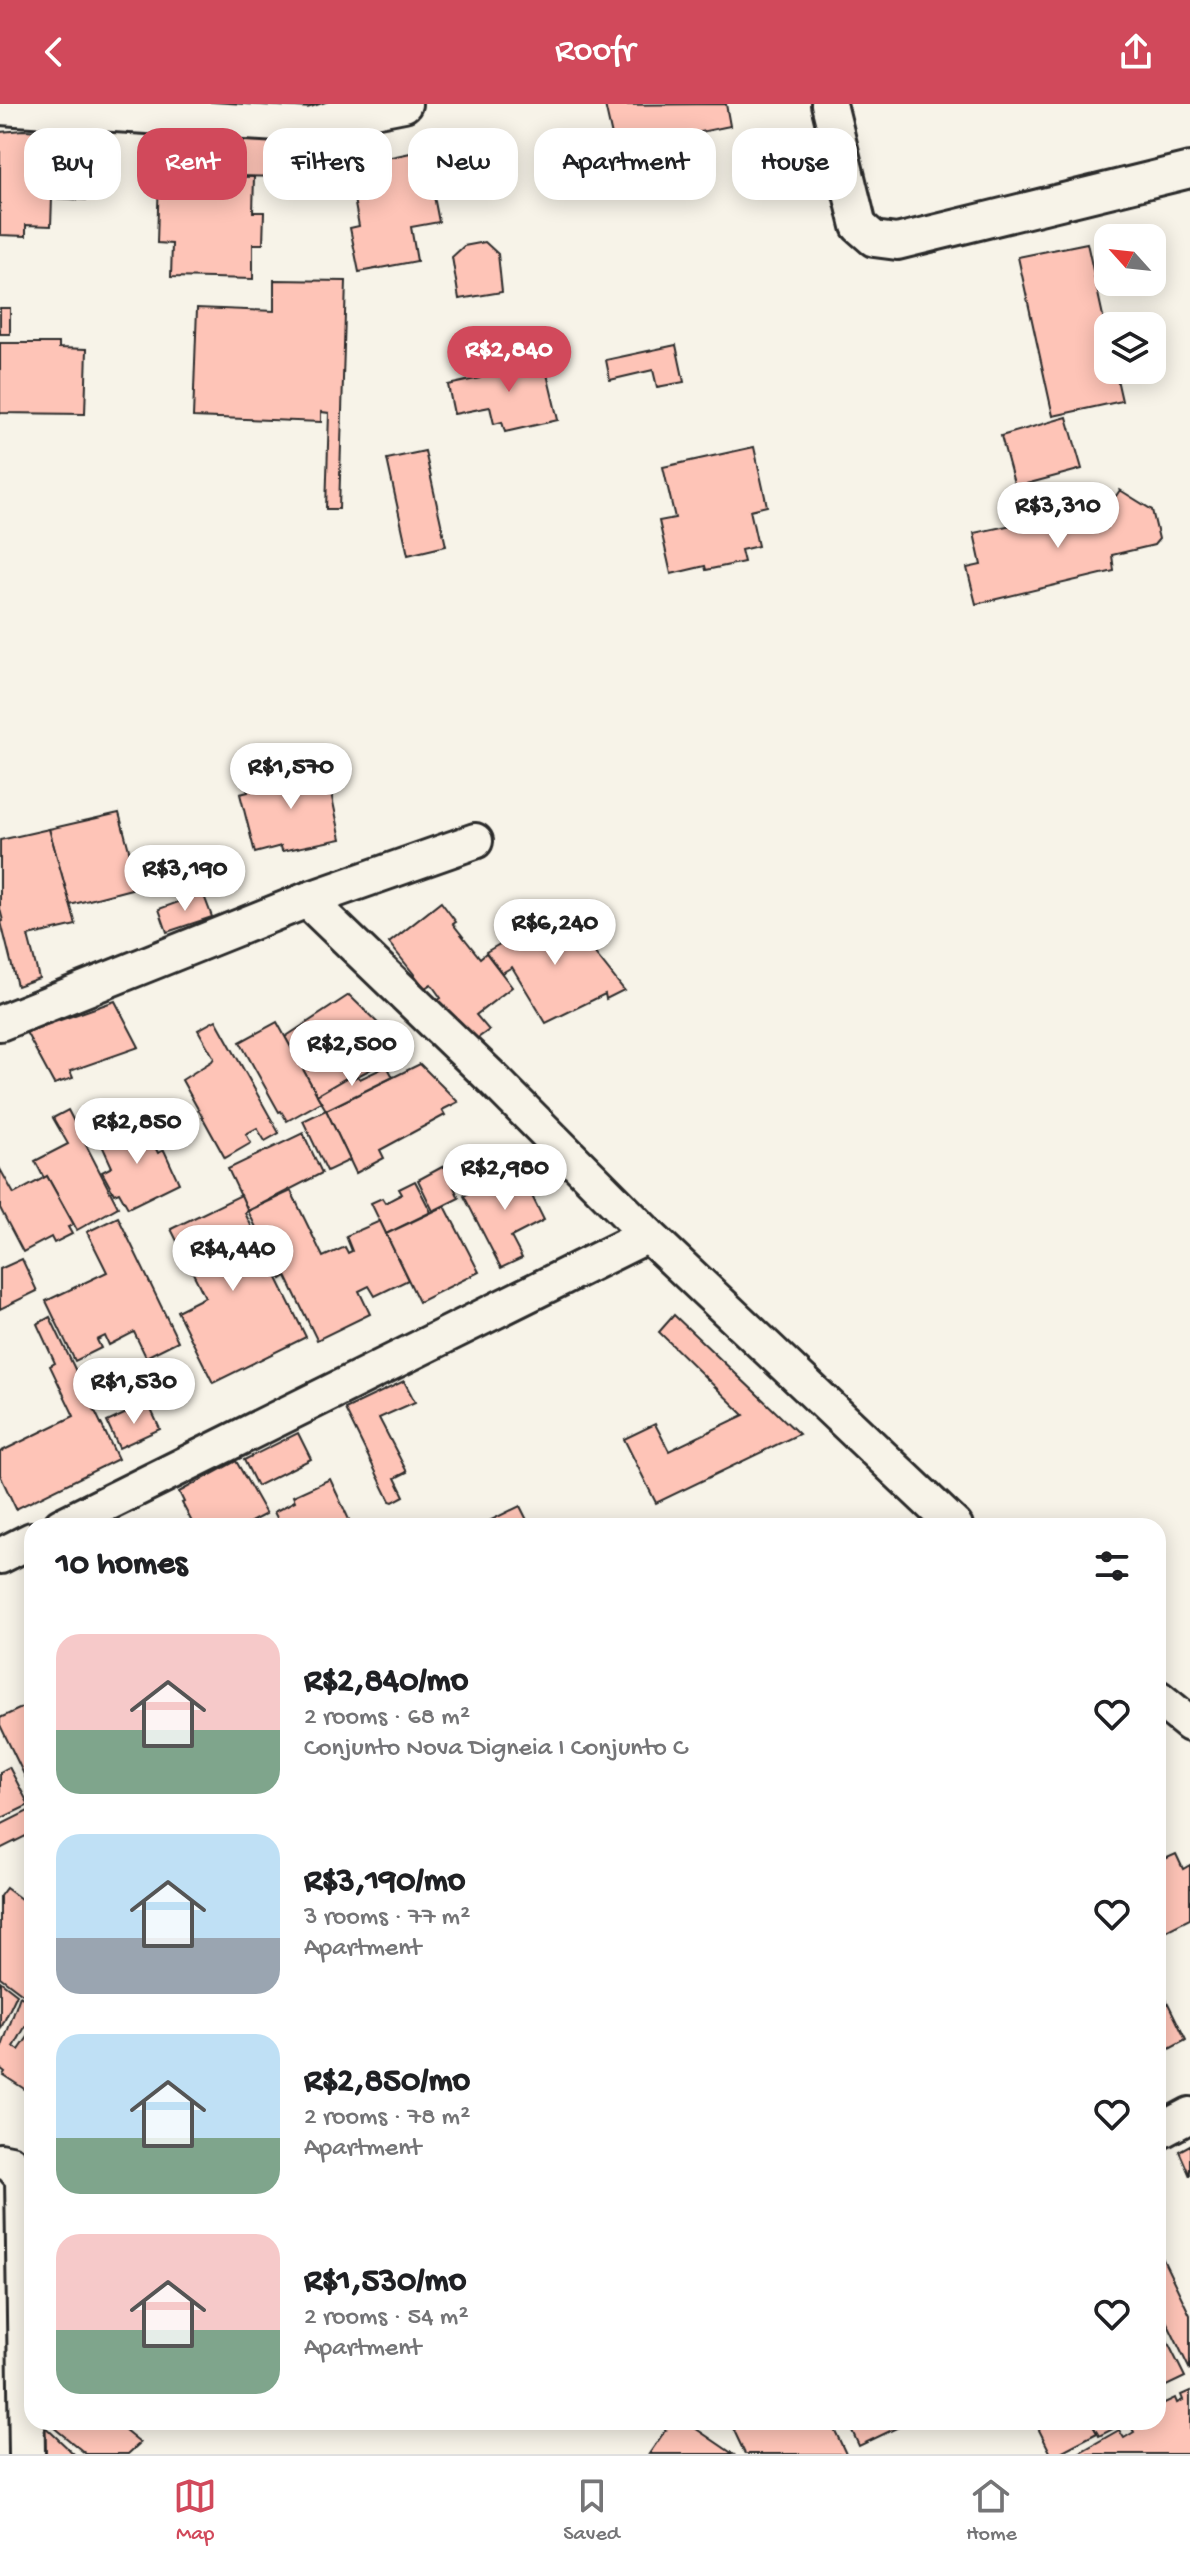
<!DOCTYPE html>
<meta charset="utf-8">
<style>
:root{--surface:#fff;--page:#f6f6f6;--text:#202124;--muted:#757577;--line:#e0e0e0;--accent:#d1495b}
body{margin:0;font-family:"Gochi Hand",sans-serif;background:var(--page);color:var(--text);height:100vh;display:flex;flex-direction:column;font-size:30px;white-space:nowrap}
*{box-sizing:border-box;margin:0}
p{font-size:26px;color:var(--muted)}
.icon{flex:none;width:44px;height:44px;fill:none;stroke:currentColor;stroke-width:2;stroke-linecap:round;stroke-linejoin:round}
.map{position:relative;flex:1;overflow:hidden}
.details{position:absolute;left:24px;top:1414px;width:1142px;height:912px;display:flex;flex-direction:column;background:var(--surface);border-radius:24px;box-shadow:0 4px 20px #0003}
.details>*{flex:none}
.banner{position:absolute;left:24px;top:24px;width:1142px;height:72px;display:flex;gap:16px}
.needle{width:52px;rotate:297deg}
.controls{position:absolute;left:1094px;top:120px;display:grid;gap:16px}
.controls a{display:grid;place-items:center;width:72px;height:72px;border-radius:16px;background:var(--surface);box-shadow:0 4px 20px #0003;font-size:40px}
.price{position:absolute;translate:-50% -68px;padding:0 18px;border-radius:28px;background:#fff;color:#222;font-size:26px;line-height:52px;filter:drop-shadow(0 2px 4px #0008)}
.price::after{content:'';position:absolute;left:50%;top:48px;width:24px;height:18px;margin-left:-12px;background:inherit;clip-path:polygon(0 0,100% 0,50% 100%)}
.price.selected{background:var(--accent);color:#fff}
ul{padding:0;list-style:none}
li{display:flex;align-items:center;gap:24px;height:200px;padding:0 32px}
li span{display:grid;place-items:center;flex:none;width:224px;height:160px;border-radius:24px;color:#555}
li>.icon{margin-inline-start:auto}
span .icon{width:96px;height:96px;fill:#fffc;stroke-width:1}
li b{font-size:34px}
h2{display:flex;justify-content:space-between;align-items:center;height:96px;padding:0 32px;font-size:34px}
.chip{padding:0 28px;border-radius:24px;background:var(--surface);box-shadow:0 4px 20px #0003;font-size:28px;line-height:72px}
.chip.selected{background:var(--accent);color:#fff}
header{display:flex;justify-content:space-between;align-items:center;height:104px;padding:0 32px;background:var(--accent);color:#fff;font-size:36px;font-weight:600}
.tabs{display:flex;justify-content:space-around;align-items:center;height:112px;border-top:2px solid var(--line);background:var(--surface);font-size:22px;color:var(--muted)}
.tabs a{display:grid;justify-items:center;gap:4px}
.tabs .selected{color:var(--accent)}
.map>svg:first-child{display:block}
.building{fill:#fec4b7;stroke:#2b2b2b;stroke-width:2}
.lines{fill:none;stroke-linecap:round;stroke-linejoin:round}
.street-casing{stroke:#2b2b2b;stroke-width:40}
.street{stroke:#f7f3e8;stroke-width:34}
</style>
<header><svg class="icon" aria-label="back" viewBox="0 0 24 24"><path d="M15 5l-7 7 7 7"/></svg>Roofr<svg class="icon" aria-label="share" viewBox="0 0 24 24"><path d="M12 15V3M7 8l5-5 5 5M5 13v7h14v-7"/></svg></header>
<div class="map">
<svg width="1190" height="2350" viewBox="0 0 1190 2350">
<rect width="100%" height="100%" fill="#f7f3e8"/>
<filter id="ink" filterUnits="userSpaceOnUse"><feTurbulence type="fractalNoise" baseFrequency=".0125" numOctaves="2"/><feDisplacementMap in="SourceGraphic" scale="16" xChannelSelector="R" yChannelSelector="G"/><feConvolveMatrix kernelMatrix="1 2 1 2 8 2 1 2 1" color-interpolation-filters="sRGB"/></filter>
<g filter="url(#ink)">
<g class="building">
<polygon points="726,0 730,22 686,31 690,48 619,63 605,1"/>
<polygon points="23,26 89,29 88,96 52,94 51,122 26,121 26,132 0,131 0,28"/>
<polygon points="229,30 294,32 293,73 228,72"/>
<polygon points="425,46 439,118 411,123 417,157 359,168 350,124 359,122 348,62"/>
<polygon points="159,71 254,73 253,108 264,108 263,140 253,140 253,175 171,173 172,140 157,139"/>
<polygon points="485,138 498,150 502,188 459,195 452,153 464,142"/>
<polygon points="1087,139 1108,235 1108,266 1115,266 1122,297 1053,312 1018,153"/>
<polygon points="274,176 346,177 339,405 326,405 329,309 321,308 321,318 193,313 197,204 274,207"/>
<rect x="0" y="204" width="10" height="26"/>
<polygon points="0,239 59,239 59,244 87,245 85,310 0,309"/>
<polygon points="676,241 684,278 657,283 653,266 610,276 606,256"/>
<polygon points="543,253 558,316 505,328 502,318 494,320 490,303 454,310 448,281 480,274 478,265"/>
<polygon points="1067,313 1082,365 1015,383 1001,332"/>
<polygon points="754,343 767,402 750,406 758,442 741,446 744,458 706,466 705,462 671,470 659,417 675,414 663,363"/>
<polygon points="425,347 446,442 408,451 387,355"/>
<polygon points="1120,386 1152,406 1159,435 1154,441 1112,451 1114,467 976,500 967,464 981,461 974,429 1059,411 1061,415 1076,412 1100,426 1107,424 1103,411"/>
<polygon points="325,661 341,735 282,747 281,742 255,749 240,690 248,688 245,680 268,674 269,677 281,675 280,672"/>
<polygon points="119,709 139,783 70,801 49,725"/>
<polygon points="49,725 76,821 28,832 39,874 17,882 1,818 3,817 0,805 0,736"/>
<polygon points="203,789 212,813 167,828 159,805"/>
<polygon points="441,798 456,818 453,820 480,854 486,849 512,883 476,911 489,926 475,936 432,901 441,894 431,880 425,884 389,839"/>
<polygon points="560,805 624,886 606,895 605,890 546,919 512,863 502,869 486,848"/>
<polygon points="349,891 389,930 380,935 383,941 385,939 394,953 354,974 353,970 317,991 285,933"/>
<polygon points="115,897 139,943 70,967 73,974 54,980 26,928"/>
<polygon points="216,916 279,1029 265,1037 257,1024 246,1030 251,1039 225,1054 182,976 212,957 214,954 198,926"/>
<polygon points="277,918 321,998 287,1017 281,1007 279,1008 240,938"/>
<polygon points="420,960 458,998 442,1006 445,1011 380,1046 384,1054 356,1069 326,1006"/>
<polygon points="387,962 393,973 326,1006 317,991 353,970 354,974 358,972 360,975"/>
<polygon points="68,1006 118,1103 77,1126 47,1072 44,1074 35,1057 68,1040 53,1014"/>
<polygon points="326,1006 350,1056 327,1067 303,1017"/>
<polygon points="142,1017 158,1049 164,1046 179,1079 128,1104 119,1088 114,1090 102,1068 112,1063 100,1037"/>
<polygon points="303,1029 322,1069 248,1107 228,1065"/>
<polygon points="521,1060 536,1075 526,1080 544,1116 511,1133 522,1154 501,1164 464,1092"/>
<polygon points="444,1062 459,1094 433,1107 418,1076"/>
<polygon points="0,1065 14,1090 47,1072 74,1121 68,1123 72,1130 54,1139 51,1133 23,1148 0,1104"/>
<polygon points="415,1077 431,1108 386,1130 371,1099 382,1094 385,1099 402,1090 399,1085"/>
<polygon points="291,1087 323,1153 345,1143 348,1149 352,1147 346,1132 380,1117 408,1176 375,1192 369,1182 359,1187 370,1210 317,1236 286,1172 281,1175 248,1107"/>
<polygon points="241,1091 248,1107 245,1109 306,1233 213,1279 177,1207 205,1193 171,1125"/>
<polygon points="445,1102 479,1168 419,1198 386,1130"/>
<polygon points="118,1113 178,1237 146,1253 134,1228 109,1241 105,1232 97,1236 101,1244 75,1257 46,1197 107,1168 87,1128"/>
<polygon points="22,1155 37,1187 0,1205 0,1165"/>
<polygon points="674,1211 799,1330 656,1399 624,1335 655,1320 669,1347 744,1311 659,1228"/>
<polygon points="50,1213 118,1355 16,1405 0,1371 0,1348 74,1312 50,1262 55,1259 37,1220"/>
<polygon points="404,1277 415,1298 379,1314 407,1368 395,1374 404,1392 393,1398 390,1397 345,1305"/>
<polygon points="148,1299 160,1325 119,1344 107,1318"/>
<polygon points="298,1329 311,1355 257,1382 244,1356"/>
<polygon points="236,1357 266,1410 243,1422 194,1422 182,1399 184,1398 179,1388"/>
<polygon points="330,1375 352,1422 281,1422 274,1408 295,1397 293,1392"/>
<polygon points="520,1402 530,1422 486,1422 485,1419"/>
<polygon points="32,1599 32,1687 0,1621 0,1614"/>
<polygon points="9,1663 29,1701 0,1715 0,1668"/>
<polygon points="32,1705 32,1729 0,1745 0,1721"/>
<polygon points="1176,1750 1183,1765 1190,1761 1190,1815 1158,1831 1158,1758"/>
<polygon points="6,1784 32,1803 32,1897 0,1873 0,1792"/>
<polygon points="0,1877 17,1890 0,1926"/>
<polygon points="1158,1879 1186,1936 1162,1949 1158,1941"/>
<polygon points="20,1892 32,1901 32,1927 25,1923 14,1943 19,1946 32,1927 32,1990 3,1971 5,1968 0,1964 0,1948"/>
<polygon points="1190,2041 1190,2072 1179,2047"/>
<polygon points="1158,2145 1190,2211 1190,2266 1158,2200"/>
<polygon points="1166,2235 1185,2273 1158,2286 1158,2239"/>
<polygon points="1190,2287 1190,2350 1077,2350 1119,2326 1124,2334 1134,2328 1128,2318 1158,2318 1158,2302 1175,2294 1177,2299 1183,2296 1181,2291"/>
<polygon points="40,2318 74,2350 41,2350"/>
<polygon points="47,2318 114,2318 140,2339 128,2350 86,2350"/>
<polygon points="671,2318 686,2318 733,2350 649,2350"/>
<polygon points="730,2318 831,2318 846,2350 745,2350"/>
<polygon points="848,2318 909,2318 859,2342"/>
<polygon points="1035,2318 1091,2318 1097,2329 1057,2350 1051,2350"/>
<polygon points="1091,2318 1108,2318 1113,2325 1099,2332"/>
</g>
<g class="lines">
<defs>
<g id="street">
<polyline points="829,0 859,122 874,135 897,138 1190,66"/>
<polyline points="0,3 311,22 338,13 404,0"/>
<polyline points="307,796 493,975 648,1131 955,1422"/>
<polyline points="0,919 307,796 475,737"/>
<polyline points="61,1422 648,1131"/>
<polyline points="0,1452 32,1436"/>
<polyline points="1158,1594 1190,1620"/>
<polyline points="1158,2028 1190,2011"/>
<polyline points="0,2057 10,2059 23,2074 27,2350"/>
</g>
</defs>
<use href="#street" class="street-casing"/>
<use href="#street" class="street"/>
</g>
</g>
</svg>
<div class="controls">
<a><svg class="needle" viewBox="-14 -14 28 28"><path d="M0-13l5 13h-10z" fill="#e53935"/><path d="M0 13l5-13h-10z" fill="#757577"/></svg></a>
<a><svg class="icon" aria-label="layers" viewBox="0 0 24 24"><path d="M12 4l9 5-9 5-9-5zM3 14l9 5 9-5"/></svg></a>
</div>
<b class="price selected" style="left:509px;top:290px">R$2,840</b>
<b class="price" style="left:1058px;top:446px">R$3,310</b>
<b class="price" style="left:291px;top:707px">R$1,570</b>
<b class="price" style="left:185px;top:809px">R$3,190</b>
<b class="price" style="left:555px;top:863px">R$6,240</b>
<b class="price" style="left:352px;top:984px">R$2,500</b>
<b class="price" style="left:137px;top:1062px">R$2,850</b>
<b class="price" style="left:505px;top:1108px">R$2,980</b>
<b class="price" style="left:233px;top:1189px">R$4,440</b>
<b class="price" style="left:134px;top:1322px">R$1,530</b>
<div class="banner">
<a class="chip">Buy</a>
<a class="chip selected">Rent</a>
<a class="chip">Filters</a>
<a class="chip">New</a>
<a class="chip">Apartment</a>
<a class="chip">House</a>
</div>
<section class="details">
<h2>10 homes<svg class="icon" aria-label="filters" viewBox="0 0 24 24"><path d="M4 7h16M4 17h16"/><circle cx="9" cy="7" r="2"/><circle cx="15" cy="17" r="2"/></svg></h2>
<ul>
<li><span style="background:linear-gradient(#f6c9c9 60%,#7fa58c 0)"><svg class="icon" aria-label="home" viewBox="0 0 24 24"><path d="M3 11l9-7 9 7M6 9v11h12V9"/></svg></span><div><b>R$2,840/mo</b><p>2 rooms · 68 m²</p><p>Conjunto Nova Digneia I Conjunto C</p></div><svg class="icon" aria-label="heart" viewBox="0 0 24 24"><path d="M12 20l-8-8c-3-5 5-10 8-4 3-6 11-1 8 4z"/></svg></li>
<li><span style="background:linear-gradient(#bfe0f5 65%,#9aa5b1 0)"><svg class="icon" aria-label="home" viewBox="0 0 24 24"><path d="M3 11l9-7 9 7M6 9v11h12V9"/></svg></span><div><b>R$3,190/mo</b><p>3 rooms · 77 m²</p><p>Apartment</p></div><svg class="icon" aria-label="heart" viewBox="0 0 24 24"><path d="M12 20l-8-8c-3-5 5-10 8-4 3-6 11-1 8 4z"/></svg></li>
<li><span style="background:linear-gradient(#bfe0f5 65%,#7fa58c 0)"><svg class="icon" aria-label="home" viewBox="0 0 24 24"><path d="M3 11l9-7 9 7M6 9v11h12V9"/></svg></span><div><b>R$2,850/mo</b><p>2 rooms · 78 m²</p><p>Apartment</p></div><svg class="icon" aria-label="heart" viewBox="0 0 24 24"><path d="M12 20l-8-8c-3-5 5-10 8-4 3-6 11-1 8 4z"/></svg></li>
<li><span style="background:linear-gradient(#f6c9c9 60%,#7fa58c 0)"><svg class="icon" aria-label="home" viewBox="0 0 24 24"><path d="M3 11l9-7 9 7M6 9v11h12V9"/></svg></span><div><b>R$1,530/mo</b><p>2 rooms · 54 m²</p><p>Apartment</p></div><svg class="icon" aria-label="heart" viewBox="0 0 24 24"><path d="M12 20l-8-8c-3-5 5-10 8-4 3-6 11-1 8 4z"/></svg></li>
</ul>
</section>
</div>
<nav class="tabs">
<a class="selected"><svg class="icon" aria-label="map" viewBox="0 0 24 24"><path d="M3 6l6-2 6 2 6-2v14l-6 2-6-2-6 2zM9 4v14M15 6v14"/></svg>Map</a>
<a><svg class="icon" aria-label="saved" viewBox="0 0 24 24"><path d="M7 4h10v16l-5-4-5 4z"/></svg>Saved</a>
<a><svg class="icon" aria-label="home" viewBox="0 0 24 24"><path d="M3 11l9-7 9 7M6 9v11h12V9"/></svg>Home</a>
</nav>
